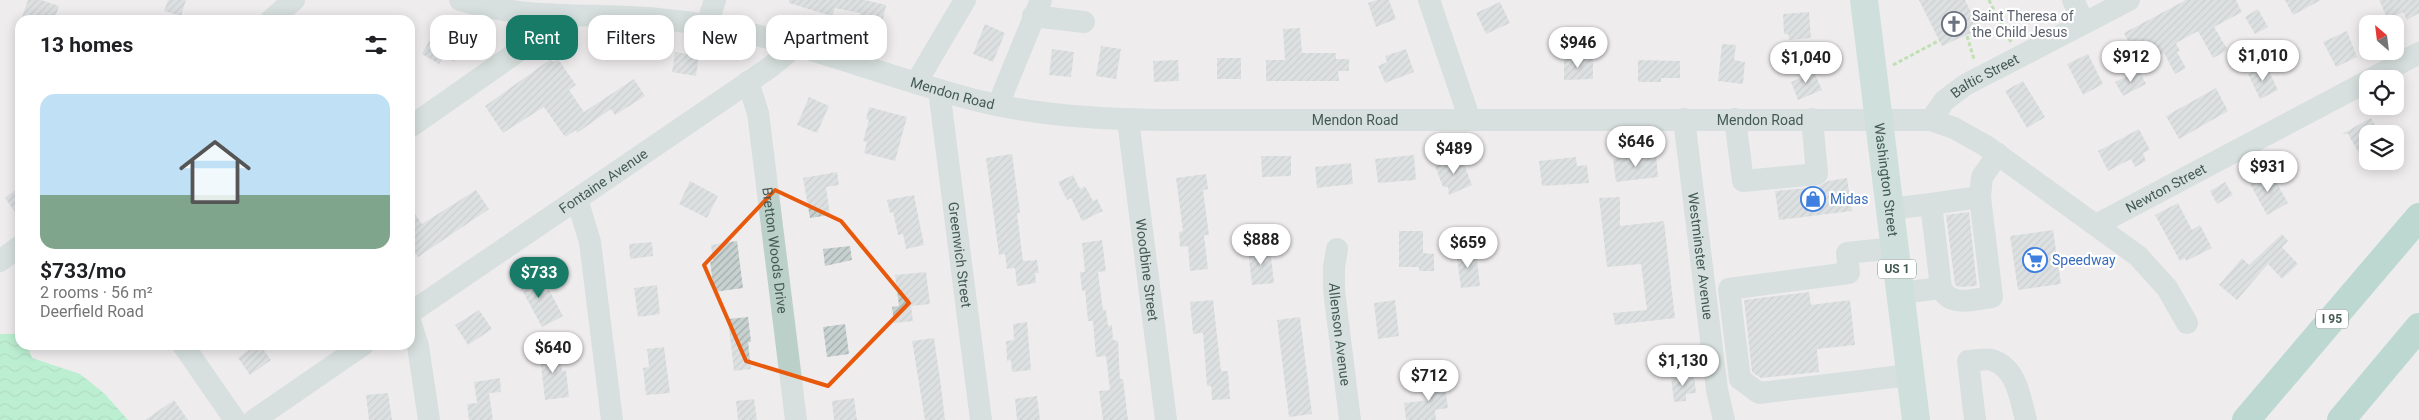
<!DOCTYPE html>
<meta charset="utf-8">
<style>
:root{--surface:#fff;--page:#f6f6f6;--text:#202124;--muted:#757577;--line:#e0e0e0;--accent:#177b67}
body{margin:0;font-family:Roboto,sans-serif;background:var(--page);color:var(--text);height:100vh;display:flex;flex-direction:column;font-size:19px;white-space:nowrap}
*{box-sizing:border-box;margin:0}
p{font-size:16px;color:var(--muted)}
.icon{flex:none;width:28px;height:28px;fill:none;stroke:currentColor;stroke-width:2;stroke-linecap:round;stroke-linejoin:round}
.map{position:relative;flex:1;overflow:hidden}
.sheet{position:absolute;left:15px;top:15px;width:400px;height:335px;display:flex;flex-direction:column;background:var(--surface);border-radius:15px;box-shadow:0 2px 12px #0003}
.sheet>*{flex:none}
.banner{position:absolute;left:430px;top:15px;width:475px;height:45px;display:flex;gap:10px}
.needle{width:32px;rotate:332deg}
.fabs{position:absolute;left:2359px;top:15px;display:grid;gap:10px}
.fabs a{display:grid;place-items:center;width:45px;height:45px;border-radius:10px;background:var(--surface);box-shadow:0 2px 12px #0003;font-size:25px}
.price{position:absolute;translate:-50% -42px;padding:0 11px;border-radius:18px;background:#fff;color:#222;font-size:16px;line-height:32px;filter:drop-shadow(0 1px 2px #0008)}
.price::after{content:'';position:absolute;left:50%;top:30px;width:15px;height:11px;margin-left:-8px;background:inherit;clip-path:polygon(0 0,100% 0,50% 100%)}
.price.current{background:var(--accent);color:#fff}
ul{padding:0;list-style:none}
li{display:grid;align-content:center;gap:10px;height:265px;padding:0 25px}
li+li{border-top:1px solid var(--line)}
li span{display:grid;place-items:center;height:155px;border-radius:15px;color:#555}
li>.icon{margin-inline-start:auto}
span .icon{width:90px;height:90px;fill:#fffc;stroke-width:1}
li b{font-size:21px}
h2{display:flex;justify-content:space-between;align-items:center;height:60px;padding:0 25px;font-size:21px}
.tag{padding:0 18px;border-radius:15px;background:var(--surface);box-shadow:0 2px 12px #0003;font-size:18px;line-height:45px}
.tag.current{background:var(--accent);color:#fff}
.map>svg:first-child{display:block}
.water{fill:url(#water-waves)}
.building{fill:url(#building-hatch)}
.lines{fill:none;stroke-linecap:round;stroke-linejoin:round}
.path{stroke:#87d16b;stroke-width:3;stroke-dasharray:4 2.5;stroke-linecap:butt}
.minor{stroke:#bbd0c9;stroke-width:22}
.major{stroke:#a9cec3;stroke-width:28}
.highway{stroke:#7fbfae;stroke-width:28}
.marked{fill:none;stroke:#e8590c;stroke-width:4;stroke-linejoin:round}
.labels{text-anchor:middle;stroke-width:4.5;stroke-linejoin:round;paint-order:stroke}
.shield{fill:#fff;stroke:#7b8c87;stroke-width:1}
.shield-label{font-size:12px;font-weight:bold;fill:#435a53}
.worship-label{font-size:14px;fill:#5b616d;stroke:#fff;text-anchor:start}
.street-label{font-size:14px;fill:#435a53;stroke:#fff}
.shop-label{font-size:14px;fill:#366cbe;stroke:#fff;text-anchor:start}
</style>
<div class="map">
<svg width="2419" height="420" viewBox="0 0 2419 420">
<defs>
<pattern id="water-waves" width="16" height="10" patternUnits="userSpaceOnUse" patternTransform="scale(1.25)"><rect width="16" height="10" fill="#7ff2b0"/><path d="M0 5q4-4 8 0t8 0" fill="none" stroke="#6ac792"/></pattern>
<pattern id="building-hatch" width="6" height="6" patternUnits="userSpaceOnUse" patternTransform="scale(1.25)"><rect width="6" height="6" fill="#c7d1d0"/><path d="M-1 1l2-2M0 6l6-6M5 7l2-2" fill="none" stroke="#a3adab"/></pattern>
</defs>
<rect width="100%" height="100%" fill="#efecee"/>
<polygon class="water" points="0,334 19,334 20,345 27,345 32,358 80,374 105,394 128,420 0,420"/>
<g class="building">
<polygon points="28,0 41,0 59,6 54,20 21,20"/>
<polygon points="168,0 186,0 181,16 164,11"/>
<polygon points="789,0 865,0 886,5 879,37 875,36 875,40 857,36 858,33 856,32 860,13 835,8 832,16 789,3"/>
<polygon points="1377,0 1389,0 1396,19 1376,27 1368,3"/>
<polygon points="1919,0 1965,0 1978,26 1972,29 1973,32 1942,46"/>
<polygon points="2186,0 2236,0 2242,12 2214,27 2228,50 2213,58 2198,31 2176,43 2180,51 2177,52 2186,68 2175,74 2164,53 2140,65 2124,33"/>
<polygon points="2285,0 2321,0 2293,15"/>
<polygon points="2379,0 2419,0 2419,13 2407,20 2403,12 2388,20"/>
<polygon points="1500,2 1510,23 1486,34 1476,13"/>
<polygon points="2258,9 2268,27 2255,34 2245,17"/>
<polygon points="1809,12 1811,38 1789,40 1788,34 1784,34 1783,14"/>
<polygon points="985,24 1005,33 993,62 973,54"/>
<polygon points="1300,28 1302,53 1336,53 1336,59 1349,59 1349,71 1338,71 1339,81 1266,81 1266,60 1285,60 1283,29"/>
<polygon points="435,31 463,47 454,62 444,56 439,64 422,54"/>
<polygon points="2347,31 2357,57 2336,67 2323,42"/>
<polygon points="1722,44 1736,45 1734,60 1745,62 1743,84 1718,81"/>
<polygon points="1101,46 1121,49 1116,79 1096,76"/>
<polygon points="1052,49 1074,52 1071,77 1049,75"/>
<polygon points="1406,49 1414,72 1385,83 1378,66 1387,62 1385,56"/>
<polygon points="675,52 699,56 696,76 672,72"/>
<polygon points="2088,54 2103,84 2083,95 2067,64"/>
<rect x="1217" y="58" width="24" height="21"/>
<polygon points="1564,58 1593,58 1593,79 1564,80"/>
<polygon points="551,59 553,62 558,59 576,85 569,90 584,112 634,79 645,96 615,115 611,109 577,133 576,130 565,137 544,107 503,133 485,106"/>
<polygon points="1178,60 1179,81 1154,82 1153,61"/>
<polygon points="1638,60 1680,61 1680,78 1661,78 1661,82 1638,82"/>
<polygon points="2266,65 2278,90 2260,99 2248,74"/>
<polygon points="1812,67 1822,90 1798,100 1791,82 1803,77 1801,72"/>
<polygon points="2139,70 2146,84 2123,96 2115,82"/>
<polygon points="2023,81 2045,117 2027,128 2005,91"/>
<polygon points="2216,88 2228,111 2179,139 2166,116"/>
<polygon points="809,97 829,106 817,133 797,125"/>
<polygon points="869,107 907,117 895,161 864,153 867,142 863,141 869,120 866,119"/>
<polygon points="2371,118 2380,134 2368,134 2368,169 2348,134 2342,134"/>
<polygon points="2139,129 2150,150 2143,153 2146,161 2135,167 2131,159 2108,171 2098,151"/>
<polygon points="1012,154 1020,213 1017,213 1023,261 1037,260 1039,273 1035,273 1036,283 1017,286 1015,268 1007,269 1005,254 999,255 986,158"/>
<polygon points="1656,154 1658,177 1616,182 1613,159"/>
<polygon points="1414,155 1416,180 1378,183 1375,159"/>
<polygon points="1261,156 1291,156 1291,176 1262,177"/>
<polygon points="1461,156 1472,185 1449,195 1448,187 1443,187 1435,166"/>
<polygon points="1576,157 1577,166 1587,165 1589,183 1542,186 1539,161"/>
<polygon points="1351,163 1353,184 1317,188 1315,167"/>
<polygon points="2270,171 2288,203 2267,215 2249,182"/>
<polygon points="837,172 839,185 826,187 830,215 810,218 803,178"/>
<polygon points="1206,174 1208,189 1203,190 1209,235 1204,235 1208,269 1190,271 1188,246 1180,247 1179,232 1183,231 1176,178"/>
<polygon points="1073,175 1080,189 1085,186 1093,201 1097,199 1103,211 1082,221 1071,198 1067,200 1058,182"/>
<polygon points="1847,178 1852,211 1779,220 1775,191 1818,187 1828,181"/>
<polygon points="690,181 718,196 707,218 679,204"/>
<polygon points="2225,182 2233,195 2217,204 2210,191"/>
<polygon points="20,186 20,219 5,198"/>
<polygon points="476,190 489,209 418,257 410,246 410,207 422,224"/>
<polygon points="914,195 924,245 906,249 903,234 898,235 893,212 890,213 887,200"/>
<polygon points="1620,197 1620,226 1664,221 1675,318 1615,325 1613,313 1647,310 1641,264 1607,267 1599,198"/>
<polygon points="2178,203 2192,230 2200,225 2212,248 2186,261 2185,258 2180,261 2155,215"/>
<polygon points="1969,212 1977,286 1959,287 1955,285 1946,215"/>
<polygon points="2053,230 2061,284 2018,290 2010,236"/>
<polygon points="1399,231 1423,231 1423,253 1434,254 1434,271 1419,271 1419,267 1399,267"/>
<polygon points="2282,234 2288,241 2282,247 2298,264 2282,279 2268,264 2237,300 2219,285 2242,258 2249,265"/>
<polygon points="1102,240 1106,271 1098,272 1103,310 1106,310 1108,326 1112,325 1113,340 1118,341 1120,379 1123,379 1128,420 1103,420 1099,391 1110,390 1106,356 1096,357 1093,321 1088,321 1085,290 1082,291 1080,272 1085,272 1082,243"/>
<polygon points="737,241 743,288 714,292 710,261 713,261 711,245"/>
<polygon points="652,242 653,256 630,259 629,244"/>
<polygon points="850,246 852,260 825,266 823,249"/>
<polygon points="1270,247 1274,283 1252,285 1248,249"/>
<polygon points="1476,250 1480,286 1461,288 1456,252"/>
<polygon points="531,269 544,293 549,290 563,316 542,327 515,277"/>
<polygon points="926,272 930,304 911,306 913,321 894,323 892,307 899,306 895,275"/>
<polygon points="657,285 660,314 638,317 634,288"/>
<polygon points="1809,292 1811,305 1850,300 1855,345 1817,349 1819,372 1761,378 1752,372 1744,300"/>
<polygon points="1213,300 1221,371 1228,371 1230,399 1212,400 1211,386 1207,386 1203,333 1193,334 1190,302"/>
<polygon points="1395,300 1399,336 1378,339 1374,303"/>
<polygon points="479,310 492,329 468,345 455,325"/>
<polygon points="748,317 751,342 748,342 751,369 734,371 728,319"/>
<polygon points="1300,317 1312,414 1289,417 1277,320"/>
<polygon points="1027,322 1031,370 1012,372 1011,360 1007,361 1006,341 1014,340 1013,324"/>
<polygon points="845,324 849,354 827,357 823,327"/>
<polygon points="934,338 941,386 945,420 925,420 912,341"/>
<polygon points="256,345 260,345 271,360 250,375 238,358"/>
<polygon points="560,346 562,371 566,370 569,397 545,400 539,348"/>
<polygon points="664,347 670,393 646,395 643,368 649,367 647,349"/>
<polygon points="1443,374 1448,408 1435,410 1436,420 1406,420 1404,403 1431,400 1428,376"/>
<polygon points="1694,375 1696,393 1686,394 1686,401 1674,402 1671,377"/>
<polygon points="500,378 501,392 489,393 493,420 469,420 467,404 477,403 474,382"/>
<polygon points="388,393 392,420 369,420 366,395"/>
<polygon points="1037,396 1040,420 1017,420 1015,399"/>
<polygon points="854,398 857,420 834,420 832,401"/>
<polygon points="754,399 757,420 738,420 736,401"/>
<polygon points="174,400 188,420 145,420"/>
</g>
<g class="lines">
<g class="path">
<polyline points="1989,0 1995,12"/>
<polyline points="1976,23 1995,12 2011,42"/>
<polyline points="1967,36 1974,59"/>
<polyline points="1893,65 1940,40"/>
</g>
<g class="minor">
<path id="s1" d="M460,0C508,15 555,15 605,16C643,17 681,20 718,27C807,43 892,79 979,101C1039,116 1101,119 1163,120H1931L1954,128L1986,146L2138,256L2167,288L2187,323"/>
<polyline points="1429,0 1470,120"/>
<polyline points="2073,0 2084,23"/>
<polyline points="1033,16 1084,22"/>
<polyline points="271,20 294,0"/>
<polyline points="707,25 715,0"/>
<polyline points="2371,79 2419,53"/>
<path id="s2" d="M748,82L758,113L796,420"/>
<polyline points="916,83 965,0"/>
<path id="s3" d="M939,90L981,420"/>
<polyline points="998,105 1041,0"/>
<path id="s4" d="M1684,119L1717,390L1724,420"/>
<polyline points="1735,119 1743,181 1817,174 1812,119"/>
<path id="s5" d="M1128,120L1166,420"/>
<path id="s6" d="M1931,120L1944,101L1965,85L2129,0"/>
<polyline points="410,127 530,43 541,33 552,15"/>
<polyline points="577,199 590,242 612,420"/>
<polyline points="1931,204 1980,197 1982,177 1998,154"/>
<polyline points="1889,209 1931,204 1941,288 1900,293"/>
<path id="s7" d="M2096,225L2368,81"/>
<polyline points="1894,248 1847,253 1849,273 1729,289 1740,379 1759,393 1910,375"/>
<path id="s8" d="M1337,249L1334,267V290L1350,420"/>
<polyline points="0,261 20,246"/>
<path d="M1941,288C1951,308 1974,299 1992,297L1980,197"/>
<path id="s9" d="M410,313L769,68L795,47"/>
<polyline points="410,321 418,346 429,420"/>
<polyline points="183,345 235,420"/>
<polyline points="254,420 363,345"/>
<path d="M1975,420L1968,361C1975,361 1985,358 1992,360C2017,368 2020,398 2026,420"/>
</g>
<path class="major" id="s10" d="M1864,0L1916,420"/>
<g class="highway">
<polyline points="2246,420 2419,217"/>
<polyline points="2341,420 2419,327"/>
</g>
</g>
<path d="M0 0H2419V420H0ZM775,190L841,221L909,303L828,386L746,361L704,265Z" fill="#efecee" fill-opacity=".55" fill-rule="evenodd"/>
<path class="marked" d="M775,190L841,221L909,303L828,386L746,361L704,265Z"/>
<defs>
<symbol id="church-ring" viewBox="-11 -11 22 22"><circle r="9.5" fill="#fff" stroke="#6b7280" stroke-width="1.5"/><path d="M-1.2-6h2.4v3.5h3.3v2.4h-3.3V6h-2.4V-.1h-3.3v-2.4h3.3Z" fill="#6b7280"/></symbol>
<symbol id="shop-ring" viewBox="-11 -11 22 22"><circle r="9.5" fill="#fff" stroke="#3f7fe0" stroke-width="1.5"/><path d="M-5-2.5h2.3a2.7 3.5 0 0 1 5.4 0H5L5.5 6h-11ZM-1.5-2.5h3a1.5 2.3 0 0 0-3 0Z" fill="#3f7fe0"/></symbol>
<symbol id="supermarket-ring" viewBox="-11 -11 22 22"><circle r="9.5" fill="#fff" stroke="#3f7fe0" stroke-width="1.5"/><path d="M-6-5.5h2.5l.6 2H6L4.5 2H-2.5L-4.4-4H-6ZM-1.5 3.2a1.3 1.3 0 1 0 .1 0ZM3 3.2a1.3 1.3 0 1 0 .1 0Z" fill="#3f7fe0"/></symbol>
</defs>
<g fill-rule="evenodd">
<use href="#church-ring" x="1940" y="10" width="28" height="28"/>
<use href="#shop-ring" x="1799" y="185" width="28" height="28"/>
<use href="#supermarket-ring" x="2021" y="246" width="28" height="28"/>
</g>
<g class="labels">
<g class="shield">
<rect x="1878" y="259.5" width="38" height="19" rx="4"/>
<rect x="2316" y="309.5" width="32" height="19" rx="4"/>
</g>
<g class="shield-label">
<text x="1897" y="273">US 1</text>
<text x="2332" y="323">I 95</text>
</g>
<g class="worship-label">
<text x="1972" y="21">Saint Theresa of<tspan x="1972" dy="16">the Child Jesus</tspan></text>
</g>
<g class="street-label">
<text dy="5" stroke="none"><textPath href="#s6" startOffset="71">Baltic Street</textPath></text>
<text dy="5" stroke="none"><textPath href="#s1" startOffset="504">Mendon Road</textPath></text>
<text dy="5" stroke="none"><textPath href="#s1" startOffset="1314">Mendon Road</textPath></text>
<text dy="5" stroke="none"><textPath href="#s1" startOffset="909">Mendon Road</textPath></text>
<text dy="5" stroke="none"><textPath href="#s10" startOffset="181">Washington Street</textPath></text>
<text dy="5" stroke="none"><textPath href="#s9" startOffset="234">Fontaine Avenue</textPath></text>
<text dy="5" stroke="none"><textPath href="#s7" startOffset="79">Newton Street</textPath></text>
<text dy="5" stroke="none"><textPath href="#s2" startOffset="171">Bretton Woods Drive</textPath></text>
<text dy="5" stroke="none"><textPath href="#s3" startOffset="166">Greenwich Street</textPath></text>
<text dy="5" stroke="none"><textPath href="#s4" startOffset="138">Westminster Avenue</textPath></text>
<text dy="5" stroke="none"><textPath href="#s5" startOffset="151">Woodbine Street</textPath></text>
<text dy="5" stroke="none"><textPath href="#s8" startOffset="86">Allenson Avenue</textPath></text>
</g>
<g class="shop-label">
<text x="1830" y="204">Midas</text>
<text x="2052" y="265">Speedway</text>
</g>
</g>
</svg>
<div class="fabs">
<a><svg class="needle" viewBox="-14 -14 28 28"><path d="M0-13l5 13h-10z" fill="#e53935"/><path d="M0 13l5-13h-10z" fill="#757577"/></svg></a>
<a><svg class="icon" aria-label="locate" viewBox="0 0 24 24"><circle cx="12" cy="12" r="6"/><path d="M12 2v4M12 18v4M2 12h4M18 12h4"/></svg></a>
<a><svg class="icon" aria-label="layers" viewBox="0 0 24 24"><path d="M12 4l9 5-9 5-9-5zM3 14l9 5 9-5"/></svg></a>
</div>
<b class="price" style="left:1578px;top:69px">$946</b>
<b class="price" style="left:2263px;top:82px">$1,010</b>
<b class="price" style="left:2131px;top:83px">$912</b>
<b class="price" style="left:1806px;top:84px">$1,040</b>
<b class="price" style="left:1636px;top:168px">$646</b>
<b class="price" style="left:1454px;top:175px">$489</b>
<b class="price" style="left:2268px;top:193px">$931</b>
<b class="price" style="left:1261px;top:266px">$888</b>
<b class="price" style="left:1468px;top:269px">$659</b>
<b class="price current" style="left:539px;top:299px">$733</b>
<b class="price" style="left:553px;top:374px">$640</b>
<b class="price" style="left:1683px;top:387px">$1,130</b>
<b class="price" style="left:1429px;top:402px">$712</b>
<div class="banner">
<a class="tag">Buy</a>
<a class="tag current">Rent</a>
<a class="tag">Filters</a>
<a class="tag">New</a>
<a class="tag">Apartment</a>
</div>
<section class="sheet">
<h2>13 homes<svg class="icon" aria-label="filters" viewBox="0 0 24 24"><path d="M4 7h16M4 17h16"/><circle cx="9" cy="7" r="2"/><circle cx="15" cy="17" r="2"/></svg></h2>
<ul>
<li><span style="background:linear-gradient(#bfe0f5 65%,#7fa58c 0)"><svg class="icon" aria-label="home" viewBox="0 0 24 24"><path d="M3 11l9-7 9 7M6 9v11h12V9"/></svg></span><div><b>$733/mo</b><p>2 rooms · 56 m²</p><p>Deerfield Road</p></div></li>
</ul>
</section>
</div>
